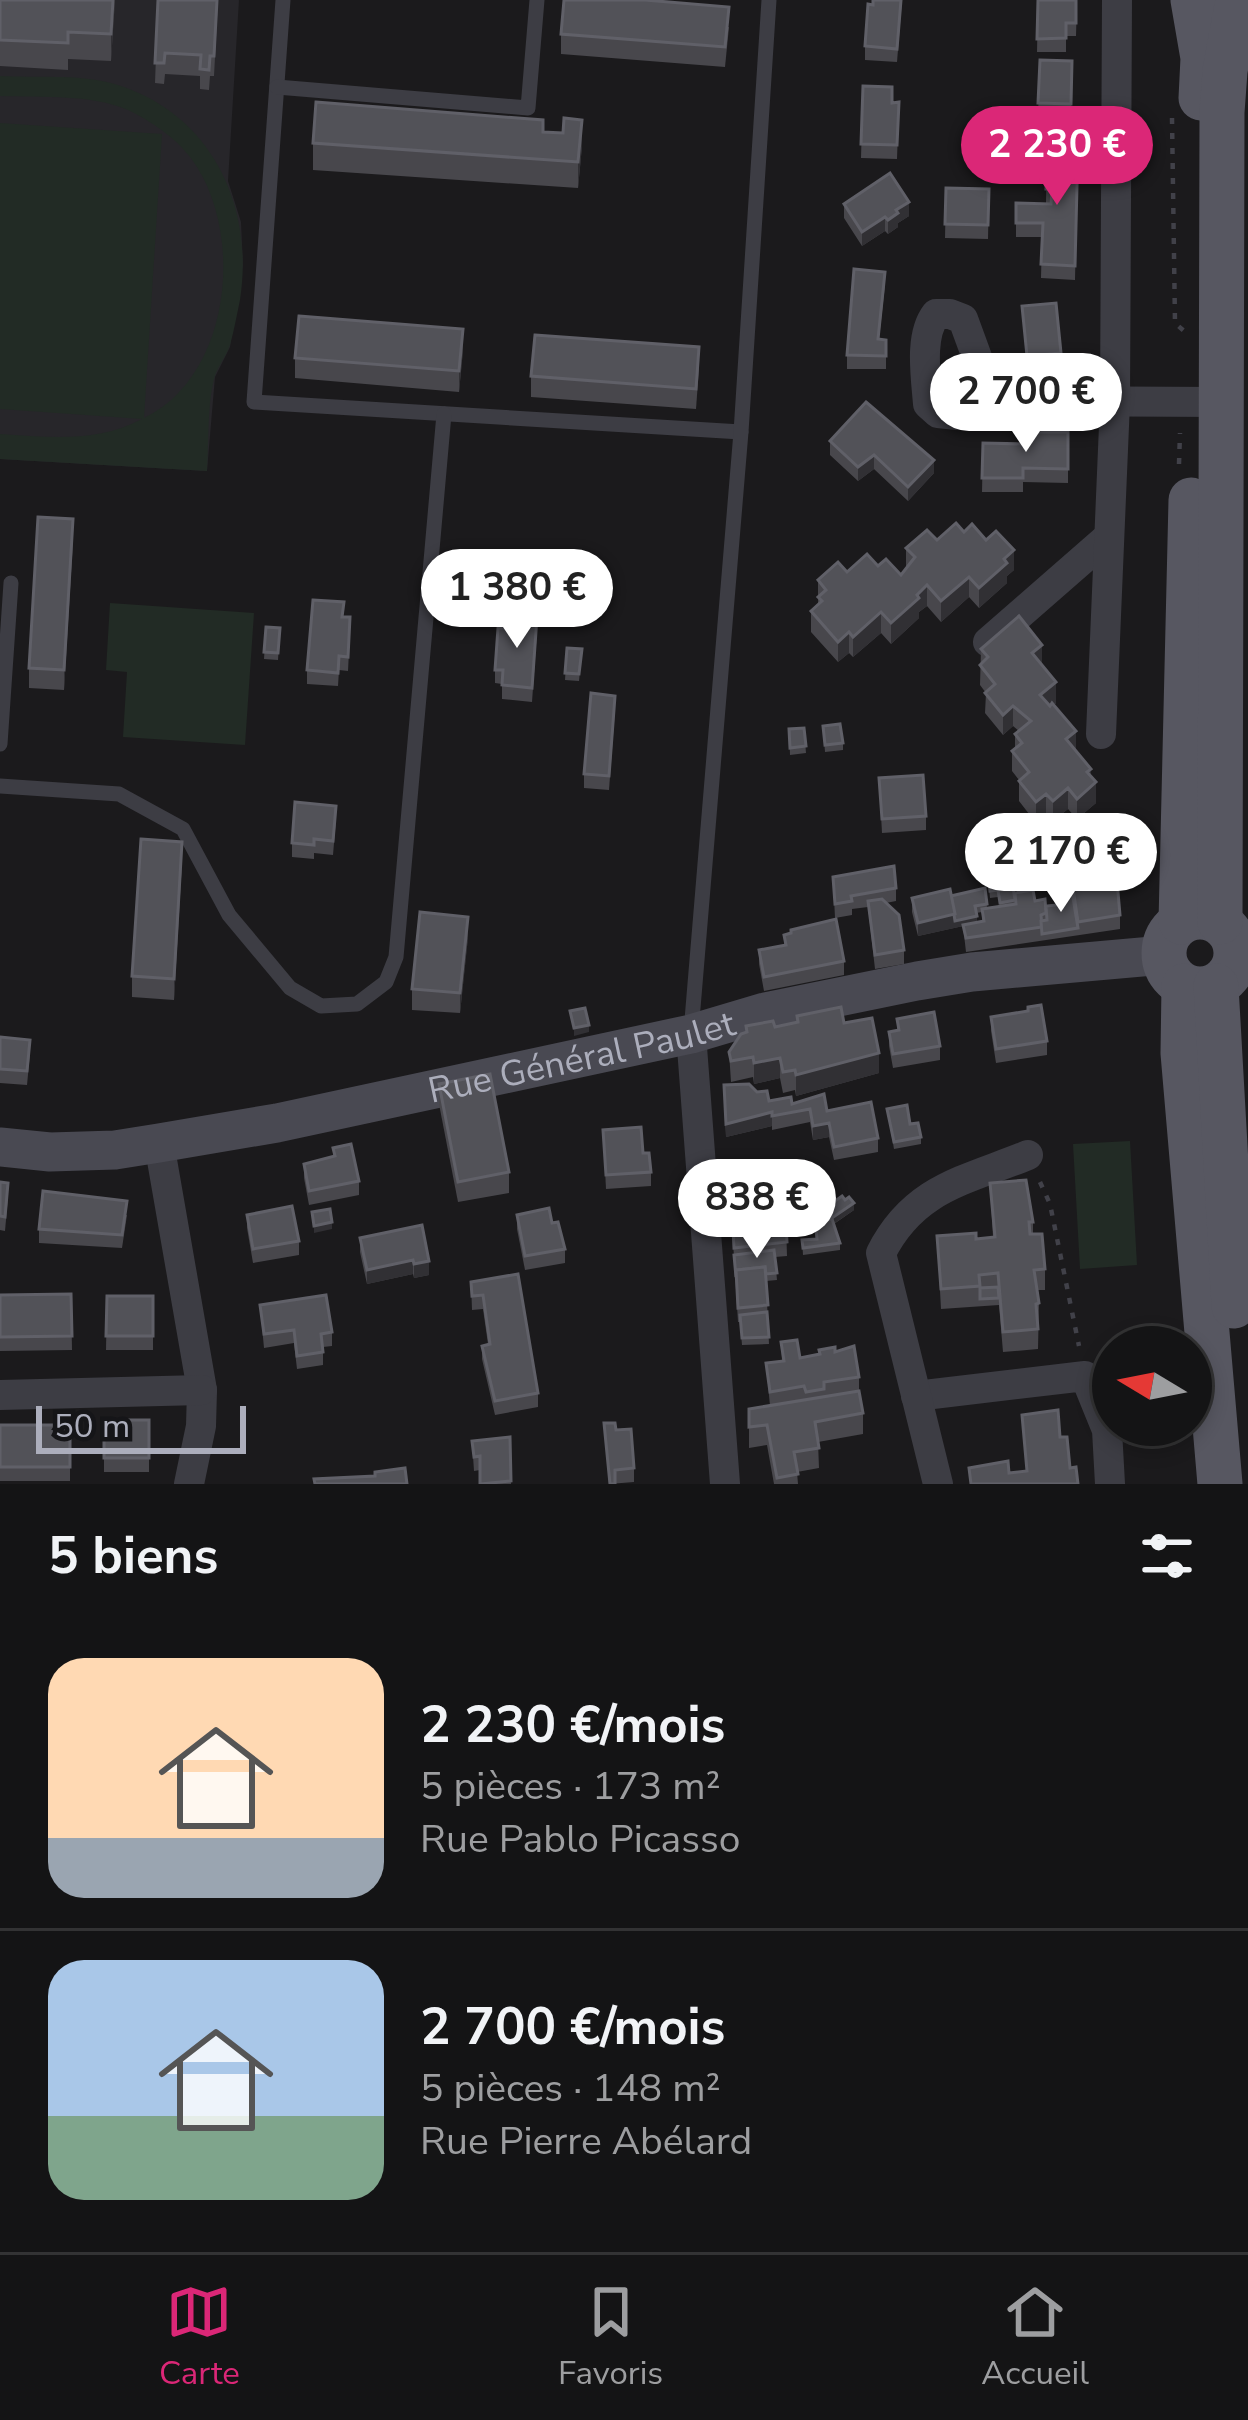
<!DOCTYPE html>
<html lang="fr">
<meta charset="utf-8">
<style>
:root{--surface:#141415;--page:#1d1d1e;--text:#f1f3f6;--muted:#9d9ea0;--line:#333334;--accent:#db2777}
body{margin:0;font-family:"Nunito Sans",sans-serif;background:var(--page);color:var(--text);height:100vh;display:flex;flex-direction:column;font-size:45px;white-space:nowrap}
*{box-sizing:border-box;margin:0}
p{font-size:39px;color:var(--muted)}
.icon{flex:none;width:66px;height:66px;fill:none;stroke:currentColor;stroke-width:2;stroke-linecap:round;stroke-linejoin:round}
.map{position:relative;height:1484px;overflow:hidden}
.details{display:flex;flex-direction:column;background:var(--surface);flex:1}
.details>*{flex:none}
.needle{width:78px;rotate:280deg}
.fabs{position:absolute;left:1092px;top:1326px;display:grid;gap:24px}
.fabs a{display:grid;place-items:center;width:120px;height:120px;border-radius:50%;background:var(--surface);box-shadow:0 6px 18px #0003,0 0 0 3px var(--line);font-size:60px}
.scale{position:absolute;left:36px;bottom:30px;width:210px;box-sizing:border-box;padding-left:12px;border:6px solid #acaebc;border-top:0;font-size:33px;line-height:42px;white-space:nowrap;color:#acaebc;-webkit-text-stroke:9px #151518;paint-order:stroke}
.price{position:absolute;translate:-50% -102px;padding:0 27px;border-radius:42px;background:#fff;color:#222;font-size:39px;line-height:78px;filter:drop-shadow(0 3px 6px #0008)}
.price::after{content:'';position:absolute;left:50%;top:72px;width:36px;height:27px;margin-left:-18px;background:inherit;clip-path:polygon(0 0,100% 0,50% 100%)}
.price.active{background:var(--accent);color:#fff}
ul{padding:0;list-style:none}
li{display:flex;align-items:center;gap:36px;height:300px;padding:0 48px}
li+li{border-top:3px solid var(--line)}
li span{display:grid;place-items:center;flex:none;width:336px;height:240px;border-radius:36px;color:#555}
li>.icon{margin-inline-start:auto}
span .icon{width:144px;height:144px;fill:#fffc;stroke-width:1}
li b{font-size:51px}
h2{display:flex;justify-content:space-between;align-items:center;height:144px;padding:0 48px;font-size:51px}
.menu{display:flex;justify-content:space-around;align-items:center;height:168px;border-top:3px solid var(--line);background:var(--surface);font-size:33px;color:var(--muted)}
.menu a{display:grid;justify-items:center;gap:6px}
.menu .active{color:var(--accent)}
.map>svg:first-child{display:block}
.built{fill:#27262a}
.green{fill:#222b25}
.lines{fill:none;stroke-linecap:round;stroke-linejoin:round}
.path{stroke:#414149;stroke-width:4.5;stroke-dasharray:6 9;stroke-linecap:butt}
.lane{stroke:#3d3d44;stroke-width:15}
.street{stroke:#3d3d44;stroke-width:30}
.secondary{stroke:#494952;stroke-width:39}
.primary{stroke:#575761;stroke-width:45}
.wall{fill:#48474c;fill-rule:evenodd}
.shaded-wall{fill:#313034}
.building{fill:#525258;stroke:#606068;stroke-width:3}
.labels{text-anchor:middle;stroke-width:10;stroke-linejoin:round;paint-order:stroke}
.street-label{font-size:36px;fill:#acaebc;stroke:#151518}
</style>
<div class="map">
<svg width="1248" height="1484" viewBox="0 0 1248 1484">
<rect width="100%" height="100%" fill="#1b1a1c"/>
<polygon class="built" points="0,0 239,0 228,181 241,222 243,265 230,347 215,377 207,471 0,459"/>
<g class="green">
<path d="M0,76C35,78 77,74 111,83C209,110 255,203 240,300C237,314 234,331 230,345C226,357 217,367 214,379C207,407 209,442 207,471L0,459V434C49,437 98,443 142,419L0,409V123L162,134L144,418C229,377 244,242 197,167C182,143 160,127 136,114C98,93 42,98 0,96Z"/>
<polygon points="110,603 254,613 245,745 123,737 127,672 106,670"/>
<polygon points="1130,1141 1137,1265 1080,1269 1073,1144"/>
</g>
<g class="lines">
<g class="path">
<polyline points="1172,118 1175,323 1184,331"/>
<polyline points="1179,464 1180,433"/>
<polyline points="1040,1182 1050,1204 1079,1346"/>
</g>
<g class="lane">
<polyline points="283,0 254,402 741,432"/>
<polyline points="277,87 528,108 537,0"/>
<polyline points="0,744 11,583"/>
<polyline points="0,786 119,794 183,829 229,915 290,988 321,1006 357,1004 386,982 396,957 444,414"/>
<polyline points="691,1032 741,432 769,0"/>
</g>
<g class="street">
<path d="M993,401L963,319L950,314H936C919,336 926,377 928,404L938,413L957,415L993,401L1222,402"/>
<polyline points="988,642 1106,539"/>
<polyline points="1101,734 1115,402 1117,0"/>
<polyline points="691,1034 725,1484"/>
<polyline points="159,1143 202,1390 201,1426 189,1484"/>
<polyline points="0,1395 202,1390"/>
<polyline points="916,1396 1085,1376 1107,1430 1110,1484"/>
<path d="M938,1484L881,1253C914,1188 964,1181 1028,1155"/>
</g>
<g class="secondary">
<polyline points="1237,952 1248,953"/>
<path id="s1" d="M0,1147L50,1152L115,1150L159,1143L277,1123L691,1034L765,1012L917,981L972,972L1164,955"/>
</g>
<g class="primary">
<polyline points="1193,0 1203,58 1201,98"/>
<circle cx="1200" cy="953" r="36"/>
<polyline points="1181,922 1191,500"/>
<polyline points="1220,922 1222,112 1225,71 1238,0"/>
<polyline points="1184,986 1183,1053 1220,1484"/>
<polyline points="1216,986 1234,1306"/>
</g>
</g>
<g class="wall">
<polygon points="0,0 115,0 111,61 68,59 68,70 0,66"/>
<polygon points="158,0 218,0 214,76 210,76 209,90 200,89 200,76 165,74 164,84 155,83"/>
<polygon points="902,0 897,62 865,60 865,46 873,5"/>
<polygon points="1038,0 1077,0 1076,36 1066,36 1066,52 1037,52"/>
<polygon points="729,27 725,67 561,54 561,34"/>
<polygon points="1040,60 1072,61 1071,118 1038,116"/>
<polygon points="863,86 892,103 899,102 897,159 861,158"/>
<polygon points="543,132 582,146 578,188 313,170 313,143"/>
<polygon points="1047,145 1078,146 1075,280 1041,278 1042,237 1016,237 1016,203 1051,204 1046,203"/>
<polygon points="946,188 989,189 988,239 945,238"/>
<polygon points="844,204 909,216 898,223 898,227 888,234 885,231 862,246 844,218"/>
<polygon points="885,285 879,339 886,340 886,369 847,369 847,355"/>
<polygon points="1022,306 1061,353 1061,367 1027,370"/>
<polygon points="463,350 459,392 295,378 295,358"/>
<polygon points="699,368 696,409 531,397 531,376"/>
<polygon points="1068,432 1068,483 1023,482 1023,492 982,492 983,443 1023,444"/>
<polygon points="830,441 934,473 908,501 874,469 858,481 830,455"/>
<polygon points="964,532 1014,570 1007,576 1007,583 979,608 969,597 941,622 927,606 919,612 919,618 891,644 881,633 853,657 849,653 838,662 811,632 811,611 818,605 818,580 878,566 901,575 906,568 906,548"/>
<polygon points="73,540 64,690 29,688 29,668"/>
<polygon points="344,617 350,631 348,671 339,670 338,686 307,684 307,670"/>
<polygon points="266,627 280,628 278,660 264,659"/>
<polygon points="537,631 532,702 502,699 502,684 495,683 495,670"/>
<polygon points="567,648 582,649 579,681 565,680"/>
<polygon points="981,649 1042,665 1056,703 1054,705 1076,750 1091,776 1096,803 1077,819 1068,809 1053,821 1046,814 1036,823 1019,801 1019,780 1012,771 1012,751 1015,748 1015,734 1019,731 1013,726 1003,735 985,713 986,693 980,685"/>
<polygon points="615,709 609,790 584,788 584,774"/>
<polygon points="823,726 843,743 843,750 825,752"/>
<polygon points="804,728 806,753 790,755 789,729"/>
<polygon points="879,778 926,816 926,830 882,833"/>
<polygon points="336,819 333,855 314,853 314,859 292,857 292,843"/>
<path d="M1007,848L1015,904V893L1046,906L1056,905L1055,895L1120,915V929L966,952L963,926L918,936L912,912V898L951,896L985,888L987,908L1000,906L998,897L990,898L985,850ZM982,912V922L977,923L976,913Z"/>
<polygon points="182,862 174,1000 132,997 132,976"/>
<polygon points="833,877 896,888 896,901 886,903 904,950 904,964 875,969 868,907 852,909 852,915 835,918"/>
<polygon points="784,935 844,961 844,975 764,991 759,964 759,950 784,945"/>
<polygon points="468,937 460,1013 412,1010 412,989"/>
<polygon points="797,1016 844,1023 879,1073 796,1096 795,1090 783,1093 780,1078 754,1084 753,1077 731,1082 729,1052 746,1033 746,1026 775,1027 797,1022"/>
<polygon points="991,1017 1047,1041 1047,1055 996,1063 991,1031"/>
<polygon points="897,1019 940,1046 940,1060 893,1068 889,1046 889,1032 897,1031"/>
<polygon points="0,1037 30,1053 27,1085 0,1083"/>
<polygon points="439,1084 509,1172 509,1193 458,1202 439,1104"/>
<polygon points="757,1092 769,1101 827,1111 878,1138 878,1152 834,1160 829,1137 813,1140 810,1122 772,1130 772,1126 726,1137 724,1099"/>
<polygon points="887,1109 910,1124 921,1137 921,1144 894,1149"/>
<polygon points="603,1130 643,1153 651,1172 651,1186 606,1189"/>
<polygon points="333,1148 359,1181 359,1195 309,1205 304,1178 304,1164 333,1156"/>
<polygon points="755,1171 757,1192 730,1191 729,1173"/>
<polygon points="0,1182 8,1197 5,1231 0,1230"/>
<polygon points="990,1183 1033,1222 1033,1234 1045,1269 1045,1290 1037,1290 1039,1303 1038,1349 1003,1352 999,1305 941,1309 937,1236 976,1239 993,1237"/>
<polygon points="816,1202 817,1220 830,1219 828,1206 854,1210 834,1224 840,1243 840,1250 803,1255 802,1240 816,1239 815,1223 805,1225 804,1203"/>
<polygon points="127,1215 122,1248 39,1243 39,1229"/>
<polygon points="247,1215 299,1241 299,1255 253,1263 247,1228"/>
<polygon points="517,1215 552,1223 565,1249 565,1263 525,1270 517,1229"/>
<polygon points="786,1223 787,1256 775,1257 777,1280 766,1281 769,1344 742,1345 740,1322 738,1322 732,1225"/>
<polygon points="360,1238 429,1261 429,1275 414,1278 413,1274 367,1284 360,1252"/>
<polygon points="518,1274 538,1393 538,1407 495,1415 482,1359 482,1346 488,1344 483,1309 472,1310 471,1282"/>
<polygon points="71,1294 72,1350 0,1351 0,1295"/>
<polygon points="107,1296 153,1296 153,1350 106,1350"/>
<polygon points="260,1305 332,1332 332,1346 323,1347 323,1365 297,1369 294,1343 264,1348"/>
<polygon points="781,1342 800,1358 835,1352 859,1377 859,1391 863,1413 863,1434 818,1442 819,1468 797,1472 798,1484 774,1484 767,1445 749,1448 749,1409 770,1406 766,1363 782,1361"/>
<polygon points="149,1420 149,1472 104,1472 104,1424"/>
<polygon points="604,1423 616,1430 634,1468 634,1482 609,1484"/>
<rect x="0" y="1425" width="70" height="56"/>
<polygon points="510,1437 511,1484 480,1484 480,1470 474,1471 472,1441"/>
</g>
<g class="shaded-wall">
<polygon points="113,0 115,0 111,61 111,34"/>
<polygon points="582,120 582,146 578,188 578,162"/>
<polygon points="909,202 909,216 898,223 898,227 888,234 888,220 896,210"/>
<polygon points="885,217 885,231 862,246 862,232"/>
<polygon points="463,329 463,350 459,392 459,371"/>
<polygon points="874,455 874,469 858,481 858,467"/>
<polygon points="934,460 934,473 908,501 908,487"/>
<polygon points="73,519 73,540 64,690 64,670"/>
<polygon points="1014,550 1014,570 1007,576 1007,583 979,608 979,588 1004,559"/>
<polygon points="969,577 969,597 941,622 941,601"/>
<polygon points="927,585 927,606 919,612 919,618 891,644 891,623"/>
<polygon points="881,612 881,633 853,657 853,637"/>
<polygon points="849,632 849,653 838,662 838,642"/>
<polygon points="1042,645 1042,665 1032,653"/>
<polygon points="1056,682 1056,703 1040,716 1040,695"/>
<polygon points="1013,706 1013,726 1003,735 1003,715"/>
<polygon points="1076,731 1076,752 1066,739"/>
<polygon points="1091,769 1091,787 1096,782 1096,803 1077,819 1077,799 1087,772"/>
<polygon points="1068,788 1068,809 1053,821 1053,801"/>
<polygon points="1046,794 1046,814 1036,823 1036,802"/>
<polygon points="182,842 182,862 174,1000 174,979"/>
<polygon points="955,914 977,916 977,923 918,936 918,923"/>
<polygon points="468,917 468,937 460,1013 460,993"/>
<polygon points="589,1025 589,1032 574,1036 574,1028"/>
<polygon points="879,1053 879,1073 796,1096 796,1075"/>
<polygon points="780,1058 780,1078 754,1084 754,1063"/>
<polygon points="772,1112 772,1126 726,1137 726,1124"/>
<polygon points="829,1123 829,1137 813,1140 813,1126"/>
<polygon points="854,1203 854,1210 832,1225 832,1218"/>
<polygon points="332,1222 332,1229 314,1233 314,1226"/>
<polygon points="413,1260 413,1274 367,1284 367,1270"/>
<polygon points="429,1261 429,1275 414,1278 414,1264"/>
</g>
<g class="building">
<polygon points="0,0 113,0 111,34 68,32 68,43 0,40"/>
<polygon points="158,0 217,0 214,56 210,56 209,70 200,69 201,55 165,53 164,63 155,63"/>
<polygon points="564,0 645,0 729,7 725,47 561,34"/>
<polygon points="873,0 901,0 897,49 865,46 868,4 873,5"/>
<polygon points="1038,0 1076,0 1076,23 1066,23 1066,38 1037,39"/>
<polygon points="1040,60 1072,61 1071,104 1038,103"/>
<polygon points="863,86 892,87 892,103 899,102 897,145 861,144"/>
<polygon points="316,102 543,120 543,132 563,133 564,118 582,120 578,162 313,143"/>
<polygon points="1047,145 1078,146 1075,266 1041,264 1043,223 1016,223 1016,203 1051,204 1052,189 1046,189"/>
<polygon points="890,173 909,202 896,210 898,213 888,220 885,217 862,232 844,204"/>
<polygon points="946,188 989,189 988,225 945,224"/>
<polygon points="854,269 885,272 878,339 886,340 886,356 847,355"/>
<polygon points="1056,303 1061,353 1027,356 1022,306"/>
<polygon points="299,316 463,329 459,371 295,358"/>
<polygon points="535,335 699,347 696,389 531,376"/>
<polygon points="866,402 934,460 908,487 874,455 858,467 830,441"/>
<polygon points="1024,432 1068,432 1068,469 1023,468 1023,478 982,478 983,443 1023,444"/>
<polygon points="38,517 73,519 64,670 29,668"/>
<polygon points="956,523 964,532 972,524 986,540 996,531 1014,550 1004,559 1007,563 979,588 969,577 941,601 927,585 917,595 919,598 891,623 881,612 853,637 849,632 838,642 811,611 822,601 818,597 826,590 818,580 838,562 847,572 867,554 878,566 886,559 901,575 915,557 906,548 927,530 937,540"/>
<polygon points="313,600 344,602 342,617 350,617 348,657 339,656 338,673 307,670"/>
<polygon points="507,615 537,617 532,688 502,685 503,670 495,670 498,628 506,628"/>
<polygon points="1019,616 1042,645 1032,653 1056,682 1040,695 1050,706 1052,703 1076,731 1066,739 1091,769 1087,772 1096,782 1077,799 1068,788 1053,801 1046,794 1036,802 1019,781 1029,772 1012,751 1022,743 1015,734 1031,721 1013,706 1003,715 985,693 995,684 980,665 988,657 981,649"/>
<polygon points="266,627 280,628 278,653 264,652"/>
<polygon points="567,648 582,649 579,674 565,673"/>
<polygon points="591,693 615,696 609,776 584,774"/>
<polygon points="840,724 843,743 825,745 823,726"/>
<polygon points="804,728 806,746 790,748 789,729"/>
<polygon points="923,775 926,816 882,819 879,778"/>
<polygon points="295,802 336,806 333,841 314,839 314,845 292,843"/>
<polygon points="141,839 182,842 174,979 132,976"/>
<polygon points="1007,848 1015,900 1000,903 998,890 990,891 985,850"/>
<polygon points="894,866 896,888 851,896 852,901 835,904 833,877"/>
<polygon points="1117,881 1120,915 1078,922 1073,888"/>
<polygon points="985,888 987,904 975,906 977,916 955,921 951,896"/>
<polygon points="950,889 955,914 918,923 912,898"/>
<polygon points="1033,890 1035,901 1045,899 1046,913 1041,915 1042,927 966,938 963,925 984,921 982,909 1016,904 1015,893"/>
<polygon points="1072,892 1078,928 1042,934 1041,921 1047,920 1046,906 1057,905 1055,895"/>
<polygon points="882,899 899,915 904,950 875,955 868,901"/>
<polygon points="420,912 468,917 460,993 412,989"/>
<polygon points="836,919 844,961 764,977 759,950 786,945 784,935 791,933 791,930"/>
<polygon points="1041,1005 1047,1041 996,1049 991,1017 1028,1011 1028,1007"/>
<polygon points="841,1007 844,1023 872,1018 879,1053 796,1075 795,1070 783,1072 780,1058 754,1063 753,1057 731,1061 729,1052 741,1034 747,1032 746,1026 773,1021 775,1027 798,1022 797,1016"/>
<polygon points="585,1008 589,1025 574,1028 570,1011"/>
<polygon points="934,1012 940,1046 893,1054 889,1032 899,1030 897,1019"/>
<polygon points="0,1037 30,1040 27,1071 0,1069"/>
<polygon points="490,1074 509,1172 458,1182 439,1084"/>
<polygon points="749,1084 757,1092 767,1091 769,1101 791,1097 792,1104 824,1094 827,1111 871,1102 878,1138 834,1147 829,1123 813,1126 810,1109 772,1116 772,1112 726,1124 724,1085"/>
<polygon points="907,1105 910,1124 918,1123 921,1137 894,1142 887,1109"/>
<polygon points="641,1127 643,1153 649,1153 651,1172 606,1175 603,1130"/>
<polygon points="351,1144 359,1181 309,1191 304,1164 335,1156 333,1148"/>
<polygon points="755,1171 757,1185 730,1184 729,1173"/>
<polygon points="1026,1180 1033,1222 1029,1222 1030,1234 1042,1234 1045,1269 1034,1270 1039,1303 1036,1304 1038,1329 1003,1332 998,1273 979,1275 980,1286 941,1289 937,1236 976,1233 976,1239 995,1237 990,1183"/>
<polygon points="0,1182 8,1183 5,1217 0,1216"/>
<polygon points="43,1191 127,1201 122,1235 39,1229"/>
<polygon points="842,1196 845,1200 849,1197 854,1203 832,1218 828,1206"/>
<polygon points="816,1202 817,1216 805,1218 804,1203"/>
<polygon points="292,1206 299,1241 253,1249 247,1215"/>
<polygon points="549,1208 552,1223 558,1222 565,1249 525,1256 517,1215"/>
<polygon points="769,1208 770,1224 786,1223 787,1242 734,1248 732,1211"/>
<polygon points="330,1209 332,1222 314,1226 312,1212"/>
<polygon points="832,1219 840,1243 803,1248 802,1240 817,1239 815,1220"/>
<polygon points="422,1225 429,1261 414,1264 413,1260 367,1270 360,1238"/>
<polygon points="774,1250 777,1273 766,1274 765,1267 736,1270 736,1277 734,1255"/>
<polygon points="765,1267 768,1305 738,1308 736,1270"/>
<polygon points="518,1274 538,1393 495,1401 482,1346 490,1344 483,1295 472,1296 471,1282"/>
<polygon points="998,1287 999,1298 980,1299 980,1288"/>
<polygon points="71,1294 72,1336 0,1337 0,1295"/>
<polygon points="326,1295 332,1332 321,1334 323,1352 297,1356 294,1330 264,1334 260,1305"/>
<polygon points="107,1296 153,1296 153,1336 106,1336"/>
<polygon points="767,1312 769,1337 742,1338 740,1315"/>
<polygon points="797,1340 800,1358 820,1354 819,1350 835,1347 835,1352 854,1346 859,1377 824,1382 824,1389 806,1392 804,1386 770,1392 766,1363 784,1361 781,1342"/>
<polygon points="859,1391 863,1413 815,1422 819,1448 794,1452 798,1474 777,1478 767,1425 749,1427 749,1409"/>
<polygon points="1058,1410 1060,1437 1067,1437 1070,1468 1076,1467 1078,1484 971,1484 969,1468 1008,1461 1009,1473 1027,1471 1022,1415"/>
<polygon points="117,1420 149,1420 149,1458 104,1458 104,1424 117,1424"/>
<polygon points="604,1423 615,1423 616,1430 631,1429 634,1468 615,1470 615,1484 610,1484"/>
<rect x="0" y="1425" width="70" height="42"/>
<polygon points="510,1437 511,1481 480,1484 480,1456 474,1457 472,1441"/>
<polygon points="405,1468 407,1484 315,1484 314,1479 375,1476 375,1472"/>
</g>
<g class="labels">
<g class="street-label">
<text dy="13" stroke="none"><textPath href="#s1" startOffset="591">Rue Général Paulet</textPath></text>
</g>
</g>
</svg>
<div class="fabs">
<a><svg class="needle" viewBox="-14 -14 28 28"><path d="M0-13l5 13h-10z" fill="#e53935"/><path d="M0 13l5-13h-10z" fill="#9d9ea0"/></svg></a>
</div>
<div class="scale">50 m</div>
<b class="price active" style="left:1057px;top:208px">2 230 €</b>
<b class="price" style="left:1026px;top:455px">2 700 €</b>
<b class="price" style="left:517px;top:651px">1 380 €</b>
<b class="price" style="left:1061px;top:915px">2 170 €</b>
<b class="price" style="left:757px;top:1261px">838 €</b>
</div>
<section class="details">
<h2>5 biens<svg class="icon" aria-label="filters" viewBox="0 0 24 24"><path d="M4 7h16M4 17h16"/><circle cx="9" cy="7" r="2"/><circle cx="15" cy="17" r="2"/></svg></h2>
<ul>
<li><span style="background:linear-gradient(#ffd9b3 75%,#9aa5b1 0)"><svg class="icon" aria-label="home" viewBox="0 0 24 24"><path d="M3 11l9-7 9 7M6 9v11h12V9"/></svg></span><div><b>2 230 €/mois</b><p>5 pièces · 173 m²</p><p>Rue Pablo Picasso</p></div></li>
<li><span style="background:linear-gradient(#a9c7e8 65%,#7fa58c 0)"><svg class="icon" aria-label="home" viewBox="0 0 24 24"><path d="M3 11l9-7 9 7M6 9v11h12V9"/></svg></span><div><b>2 700 €/mois</b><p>5 pièces · 148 m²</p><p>Rue Pierre Abélard</p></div></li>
</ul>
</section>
<nav class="menu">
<a class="active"><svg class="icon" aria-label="map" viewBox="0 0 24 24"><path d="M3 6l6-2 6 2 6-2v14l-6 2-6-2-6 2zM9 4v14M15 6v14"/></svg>Carte</a>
<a><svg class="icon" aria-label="saved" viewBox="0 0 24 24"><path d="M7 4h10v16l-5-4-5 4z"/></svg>Favoris</a>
<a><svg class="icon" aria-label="home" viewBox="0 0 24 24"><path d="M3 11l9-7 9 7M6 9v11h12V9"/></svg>Accueil</a>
</nav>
